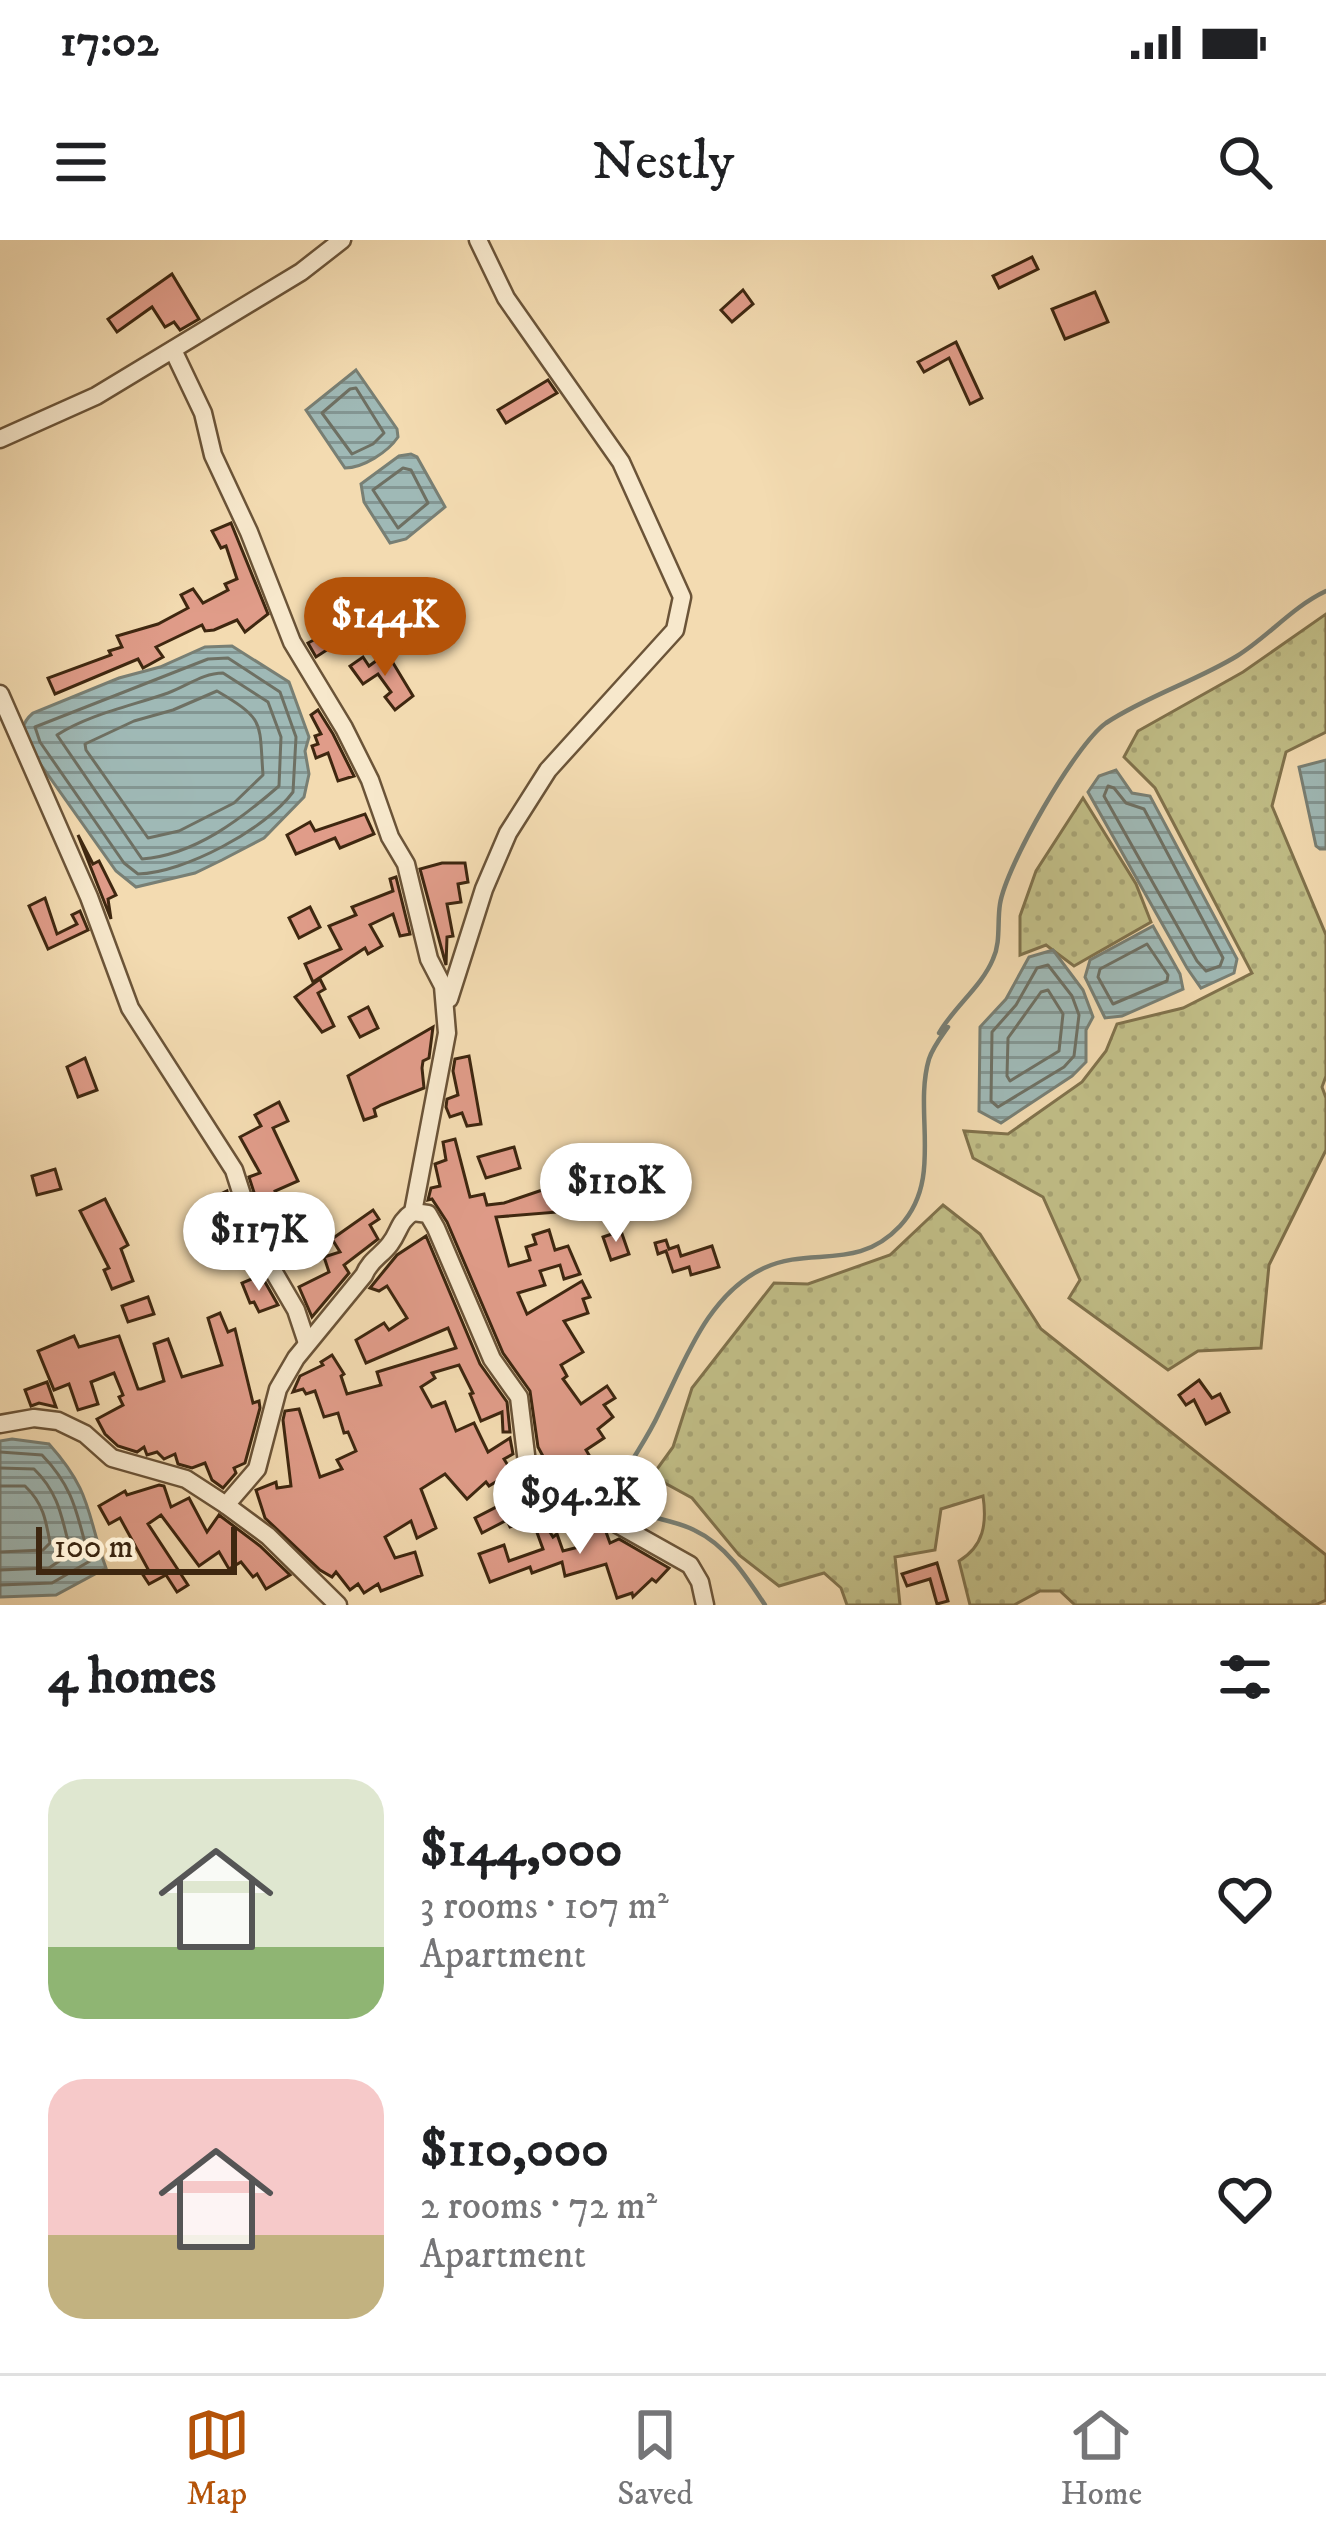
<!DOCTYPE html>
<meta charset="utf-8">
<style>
:root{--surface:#fff;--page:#f2f2f2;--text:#202124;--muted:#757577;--line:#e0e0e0;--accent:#b45309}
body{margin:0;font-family:"IM FELL DW Pica",serif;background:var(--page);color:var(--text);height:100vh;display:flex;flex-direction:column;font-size:45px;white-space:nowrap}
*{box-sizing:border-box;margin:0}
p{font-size:39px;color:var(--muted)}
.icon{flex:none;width:66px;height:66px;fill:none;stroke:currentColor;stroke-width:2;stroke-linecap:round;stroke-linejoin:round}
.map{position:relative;height:1365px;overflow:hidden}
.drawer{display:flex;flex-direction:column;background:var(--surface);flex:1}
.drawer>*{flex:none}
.scale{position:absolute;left:36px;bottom:30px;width:201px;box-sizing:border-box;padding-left:12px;border:6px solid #3e2710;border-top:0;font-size:33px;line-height:42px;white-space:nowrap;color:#3e2710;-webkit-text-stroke:9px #f7e8cc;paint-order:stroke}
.price{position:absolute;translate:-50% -102px;padding:0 27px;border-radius:42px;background:#fff;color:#222;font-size:39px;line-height:78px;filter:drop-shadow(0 3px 6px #0008)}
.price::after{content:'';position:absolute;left:50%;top:72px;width:36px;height:27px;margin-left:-18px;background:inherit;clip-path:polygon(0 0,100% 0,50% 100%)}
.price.active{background:var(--accent);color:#fff}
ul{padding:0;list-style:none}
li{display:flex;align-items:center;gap:36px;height:300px;padding:0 48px}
li span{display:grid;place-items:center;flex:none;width:336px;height:240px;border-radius:36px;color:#555}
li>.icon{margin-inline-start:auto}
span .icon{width:144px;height:144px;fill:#fffc;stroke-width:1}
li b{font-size:51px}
h2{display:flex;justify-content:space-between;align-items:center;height:144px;padding:0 48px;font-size:51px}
.status{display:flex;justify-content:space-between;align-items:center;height:84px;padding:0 60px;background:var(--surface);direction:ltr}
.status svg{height:33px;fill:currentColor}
header{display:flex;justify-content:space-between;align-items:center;height:156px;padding:0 48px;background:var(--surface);font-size:54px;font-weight:600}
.dock{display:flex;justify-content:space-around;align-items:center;height:168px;border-top:3px solid var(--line);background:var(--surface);font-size:33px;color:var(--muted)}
.dock a{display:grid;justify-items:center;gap:6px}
.dock .active{color:var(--accent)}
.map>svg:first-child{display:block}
.grass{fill:url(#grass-dots);stroke:#80724c;stroke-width:3}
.water{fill:url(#water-rules);stroke:#787f74;stroke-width:3}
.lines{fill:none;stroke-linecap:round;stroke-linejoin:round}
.shore{stroke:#6e7063;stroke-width:3}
.stream{stroke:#787f74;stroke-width:4.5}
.building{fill:#e09c89;stroke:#3e2710;stroke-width:3}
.minor-casing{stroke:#6b5438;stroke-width:21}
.minor{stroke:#f7e8cc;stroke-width:16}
</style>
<div class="status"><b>17:02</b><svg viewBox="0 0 49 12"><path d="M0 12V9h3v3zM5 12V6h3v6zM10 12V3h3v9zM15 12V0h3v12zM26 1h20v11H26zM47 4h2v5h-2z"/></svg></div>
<header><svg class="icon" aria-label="menu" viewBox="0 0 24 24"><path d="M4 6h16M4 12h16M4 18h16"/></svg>Nestly<svg class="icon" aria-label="search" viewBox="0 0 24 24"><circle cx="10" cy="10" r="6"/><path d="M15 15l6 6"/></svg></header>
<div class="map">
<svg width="1326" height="1365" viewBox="0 0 1326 1365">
<defs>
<pattern id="grass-dots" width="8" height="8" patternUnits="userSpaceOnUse" patternTransform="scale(3)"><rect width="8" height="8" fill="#c1be87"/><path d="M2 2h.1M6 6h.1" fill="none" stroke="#a7a374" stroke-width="1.8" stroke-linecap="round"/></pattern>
<pattern id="water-rules" width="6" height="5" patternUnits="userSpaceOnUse" patternTransform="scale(3)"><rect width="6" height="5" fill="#9fb9b6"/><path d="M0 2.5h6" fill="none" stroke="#839693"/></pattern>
</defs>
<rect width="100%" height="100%" fill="#f3dbb1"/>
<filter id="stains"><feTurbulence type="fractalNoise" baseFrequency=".00167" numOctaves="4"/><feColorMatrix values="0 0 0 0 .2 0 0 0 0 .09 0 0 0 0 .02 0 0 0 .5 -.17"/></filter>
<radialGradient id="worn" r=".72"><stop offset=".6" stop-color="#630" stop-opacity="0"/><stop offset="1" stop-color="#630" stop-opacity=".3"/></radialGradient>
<g class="grass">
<polygon points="1326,374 1326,492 1286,512 1272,566 1326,695 1326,836 1322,847 1326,858 1326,910 1269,1025 1261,1108 1198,1111 1168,1130 1069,1058 1080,1040 1043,957 973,918 964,891 1008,894 1082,842 1106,811 1117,784 1183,768 1252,733 1155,548 1124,517 1138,491 1243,432"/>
<polygon points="1083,558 1136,644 1151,682 1074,726 1046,705 1020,715 1020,676 1036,631"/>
<path d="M943,965L980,994L1041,1089L1326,1315V1360L1315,1365H1075L1060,1351H1040L1014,1365H970L959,1321C984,1306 987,1283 983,1256L941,1269L935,1310L895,1317L900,1365H847L841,1348L824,1333L779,1346L739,1315L692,1258L652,1236L673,1207L692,1148L774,1043L808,1044L890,1015Z"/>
</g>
<g class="water">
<path d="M356,130L397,189L398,197C388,212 363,228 345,228L306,170Z"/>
<polygon points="411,214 417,217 445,267 406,299 390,303 364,262 361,244 399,216"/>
<path d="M232,406L289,442L309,497L305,511L309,534L304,557L264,598L222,620L195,633L136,647L116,631L29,508C23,492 19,485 33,473L119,438L160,427L205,407Z"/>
<polygon points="1326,520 1326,609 1320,609 1316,606 1299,527"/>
<polygon points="1116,530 1132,553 1150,556 1237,719 1234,733 1201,748 1187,728 1088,552 1099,536"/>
<polygon points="1153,686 1180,734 1183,749 1122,776 1105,778 1085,737 1090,720"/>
<polygon points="1053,710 1083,750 1093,777 1086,790 1086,822 1072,836 1001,883 979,871 980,787 1006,759 1029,717"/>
<path d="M12,1199L49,1204C92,1252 86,1272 106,1328L56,1355L0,1357V1201Z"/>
</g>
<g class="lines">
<g class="shore">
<polygon points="356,148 384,193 373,204 352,214 322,173 350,149"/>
<polygon points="403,228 411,230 428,263 398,288 373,250"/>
<path d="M228,418L280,452L296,497L293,552C266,589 184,633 138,634L124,623L40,502L35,487L208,419Z"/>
<path d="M223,433L268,462L281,497L279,546C241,579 195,615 142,619L57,495C90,474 131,466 168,453C187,446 203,433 223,433Z"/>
<path d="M217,451C266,480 259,482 263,535L234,563L179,591L148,598L86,510L85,504L134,481L173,470Z"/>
<polygon points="1108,546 1114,548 1126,563 1144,569 1223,718 1220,726 1206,731 1197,721 1104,556"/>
<polygon points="1147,704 1168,735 1167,741 1113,764 1098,737 1100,729"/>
<polygon points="1048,725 1072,756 1079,775 1074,816 1064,827 998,867 991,861 992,792 1016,765 1037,728"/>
<polygon points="1048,750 1063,774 1059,811 1010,841 1007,836 1008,798 1041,752"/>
<path d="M0,1212L42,1215C76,1250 77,1277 90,1321L52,1343L0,1345"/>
<path d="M0,1228L34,1229C60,1254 62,1280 71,1313L49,1328L0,1330"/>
<path d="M0,1246H25C43,1263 46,1280 50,1303L43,1310L0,1312"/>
</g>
<path class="stream" d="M765,1365C746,1336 726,1305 694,1290C674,1280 651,1279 631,1269L621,1251L627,1229C638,1210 650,1193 659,1173C685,1121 707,1055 764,1028C811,1006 857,1032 900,986C944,939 913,873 929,819C933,807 941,797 948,787L939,793C954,767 982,746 993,719C1001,702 997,682 1000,664C1006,626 1075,505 1106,483C1147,456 1196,441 1237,416C1269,396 1292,367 1326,351"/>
</g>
<g class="building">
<polygon points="1032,17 1038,29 999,48 993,36"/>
<polygon points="172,34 199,79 180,90 174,82 165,87 152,67 117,92 108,79"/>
<polygon points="743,50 753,64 732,82 721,70"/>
<polygon points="1095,52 1108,82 1065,99 1052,69"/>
<polygon points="956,102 982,158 970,164 949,118 924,132 918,122"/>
<polygon points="548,140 557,153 506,183 498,170"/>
<polygon points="231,283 268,374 245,392 237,380 214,390 205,391 202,385 156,407 163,417 143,428 138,419 55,454 48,438 111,415 109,411 122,407 117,396 158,384 188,368 181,355 193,349 203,363 228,350 225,344 237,339 226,306 221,308 212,291"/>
<polygon points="378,352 387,365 406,352 420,370 407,380 401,371 386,382 368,359"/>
<polygon points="344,361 357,380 348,386 353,393 316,417 308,403 338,387 328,372"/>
<polygon points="387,413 413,456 395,470 385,457 391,452 378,434 363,444 350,426 363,417 369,426"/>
<polygon points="318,470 333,494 354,536 338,541 328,513 316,518 312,506 318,504 315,496 321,494 311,475"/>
<polygon points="365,574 374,594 340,608 335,598 296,614 287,595 310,582 315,591"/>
<polygon points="78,595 93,624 99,621 116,655 108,659 111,679"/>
<polygon points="442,623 465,623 468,642 458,644 461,662 447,664 453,696 447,697 446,725 420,629"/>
<polygon points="396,637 410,694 400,696 393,674 370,685 382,706 368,714 365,708 313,742 305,724 341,709 329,686 356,675 352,667 393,651 390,639"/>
<polygon points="45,658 57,694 77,684 72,675 80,671 88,690 48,709 29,666"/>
<polygon points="310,667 320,687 299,698 289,678"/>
<polygon points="320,739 325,749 318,753 334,786 322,792 295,757"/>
<polygon points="368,767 378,788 360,797 349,777"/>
<polygon points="433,787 429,818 423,821 422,828 424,848 381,865 374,869 376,876 364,880 348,836"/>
<polygon points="469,816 481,884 467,886 462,873 450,877 446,867 447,859 458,855 453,831 455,819"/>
<polygon points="85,818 97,850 78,857 67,827"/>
<polygon points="279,862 288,881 273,888 298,941 275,951 283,973 272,976 270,972 261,974 249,937 260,933 240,897 261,886 255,875"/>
<polygon points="455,899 470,957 484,954 487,965 504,963 563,943 568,958 555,962 558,972 496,977 509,1026 530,1020 526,1007 536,1004 533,995 549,990 555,1010 568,1006 580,1034 564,1039 560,1025 540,1031 545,1045 518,1053 527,1074 582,1041 590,1057 583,1059 588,1073 564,1081 583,1112 561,1125 567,1136 563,1139 581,1164 607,1146 615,1158 604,1165 613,1177 598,1189 604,1198 586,1210 595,1225 558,1244 538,1207 530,1151 503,1113 447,982 432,959 428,960 431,948 440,946 435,924 446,920 443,902"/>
<polygon points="514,907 520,928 486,938 478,917"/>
<polygon points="55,929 61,949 37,955 32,936"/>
<polygon points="227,951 235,982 213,983 206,961"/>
<polygon points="105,959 128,1005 121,1009 133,1041 112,1049 104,1030 109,1028 80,971"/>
<polygon points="373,970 379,979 370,985 378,999 344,1025 349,1033 312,1077 299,1047 329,1032 324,1017 340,1012 332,999"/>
<polygon points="621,991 629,1014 611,1020 603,997"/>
<polygon points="426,996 480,1124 507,1162 510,1192 503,1192 502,1172 481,1181 470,1154 473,1153 459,1125 432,1133 435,1138 421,1147 432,1167 445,1162 456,1191 474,1183 488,1212 510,1198 513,1214 504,1219 512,1232 489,1246 486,1242 467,1259 445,1234 421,1249 436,1288 417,1298 411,1281 385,1297 395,1318 415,1312 422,1335 381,1351 378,1344 364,1353 358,1344 350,1350 336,1332 332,1337 320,1330 265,1278 256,1250 276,1242 277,1248 291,1246 283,1180 285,1171 299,1169 320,1237 342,1229 337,1220 356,1211 348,1192 344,1193 338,1173 324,1177 315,1151 306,1154 303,1149 293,1152 300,1136 323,1125 321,1122 332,1115 344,1134 341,1136 347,1154 381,1145 377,1132 456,1108 448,1088 366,1123 356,1100 384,1083 389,1090 407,1078 387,1046 379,1051 370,1048 397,1015"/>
<polygon points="666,1000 669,1009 678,1006 681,1016 712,1006 719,1027 691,1035 689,1027 673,1032 666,1011 658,1014 655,1003"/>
<polygon points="261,1035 278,1065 259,1072 254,1062 250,1063 242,1043"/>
<polygon points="148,1057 154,1074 128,1082 122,1066"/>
<polygon points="220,1073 228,1092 235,1089 253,1163 259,1161 260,1168 245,1223 234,1228 236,1233 223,1248 212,1240 205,1223 192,1228 178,1224 175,1214 164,1219 157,1212 147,1215 144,1207 137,1212 118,1206 105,1194 97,1179 123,1165 119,1157 123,1155 114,1133 91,1142 98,1164 78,1170 69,1144 54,1150 38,1111 74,1096 79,1107 119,1096 138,1149 141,1149 164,1141 154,1104 168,1099 182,1137 222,1125 208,1078"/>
<polygon points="1199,1140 1212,1158 1220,1154 1229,1172 1206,1184 1194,1160 1186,1165 1179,1155"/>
<polygon points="47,1142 56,1167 39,1163 31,1166 25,1150"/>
<polygon points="159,1245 164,1246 171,1267 189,1258 207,1292 219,1275 260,1306 290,1335 266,1349 257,1334 253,1337 241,1322 229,1329 219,1312 199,1326 161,1275 148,1284 188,1345 177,1352 166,1335 149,1344 143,1335 149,1331 120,1278 109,1284 99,1266 125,1251 127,1255"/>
<polygon points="512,1259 526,1282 510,1287 507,1280 482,1293 475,1278"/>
<polygon points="532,1263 553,1297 557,1294 563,1311 583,1306 575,1284 566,1288 559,1275 581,1278 606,1292 610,1303 619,1299 669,1328 656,1342 652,1339 633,1357 632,1353 617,1358 606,1324 565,1336 562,1322 532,1333 530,1327 490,1342 479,1314 504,1305 509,1321 543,1309 527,1265"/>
<polygon points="937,1323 948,1361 937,1364 930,1339 907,1346 902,1334"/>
</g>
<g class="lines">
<defs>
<g id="minor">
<path d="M173,110L203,173L213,215L249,292L292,402L344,488L370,540L390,597L406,624L429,719L443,746L447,793L413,972C398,982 400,991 390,1004C381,1016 370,1020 364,1035L296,1118L278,1149L257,1229L226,1265L268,1296L338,1365"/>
<polyline points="0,199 96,156 301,32 342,0"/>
<polyline points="0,454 89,657 130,768 234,930 258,1005 296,1070 307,1103"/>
<polyline points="449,759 484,649 508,593 548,530 675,390 682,357 621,222 506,58 478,0"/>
<polyline points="413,972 428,974 436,988 492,1119 519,1157 527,1223 546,1255 563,1263 585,1266 690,1325 700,1342 705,1365"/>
<polyline points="0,1184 34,1178 58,1181 85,1194 112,1218 186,1239 226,1265"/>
</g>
</defs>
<use href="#minor" class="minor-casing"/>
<use href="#minor" class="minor"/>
</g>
<rect width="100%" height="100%" filter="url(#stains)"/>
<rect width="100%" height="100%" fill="url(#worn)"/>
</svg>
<div class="scale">100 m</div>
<b class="price active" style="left:385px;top:439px">$144K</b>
<b class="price" style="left:616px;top:1005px">$110K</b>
<b class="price" style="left:259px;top:1054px">$117K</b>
<b class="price" style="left:580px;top:1317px">$94.2K</b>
</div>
<section class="drawer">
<h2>4 homes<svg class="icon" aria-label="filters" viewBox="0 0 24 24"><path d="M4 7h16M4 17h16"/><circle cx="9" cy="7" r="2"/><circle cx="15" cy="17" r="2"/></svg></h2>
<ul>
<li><span style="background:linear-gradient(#dfe7d0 70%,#8fb573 0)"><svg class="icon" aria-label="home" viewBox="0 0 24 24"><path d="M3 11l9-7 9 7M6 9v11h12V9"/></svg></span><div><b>$144,000</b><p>3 rooms · 107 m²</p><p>Apartment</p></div><svg class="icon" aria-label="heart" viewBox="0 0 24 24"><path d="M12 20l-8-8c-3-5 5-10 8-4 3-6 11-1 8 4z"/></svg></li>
<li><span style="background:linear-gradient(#f6c9c9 65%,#c2b280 0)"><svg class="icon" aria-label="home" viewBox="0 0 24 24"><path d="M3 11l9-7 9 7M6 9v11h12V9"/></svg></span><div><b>$110,000</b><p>2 rooms · 72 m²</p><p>Apartment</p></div><svg class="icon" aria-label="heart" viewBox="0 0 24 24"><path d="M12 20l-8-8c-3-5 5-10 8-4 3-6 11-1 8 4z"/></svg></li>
</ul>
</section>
<nav class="dock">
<a class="active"><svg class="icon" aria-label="map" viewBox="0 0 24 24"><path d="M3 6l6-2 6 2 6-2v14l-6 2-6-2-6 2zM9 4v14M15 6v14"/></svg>Map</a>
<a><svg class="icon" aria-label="saved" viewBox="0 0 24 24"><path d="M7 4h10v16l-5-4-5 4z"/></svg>Saved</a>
<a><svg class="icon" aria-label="home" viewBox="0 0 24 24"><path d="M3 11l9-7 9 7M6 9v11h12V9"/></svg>Home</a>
</nav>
